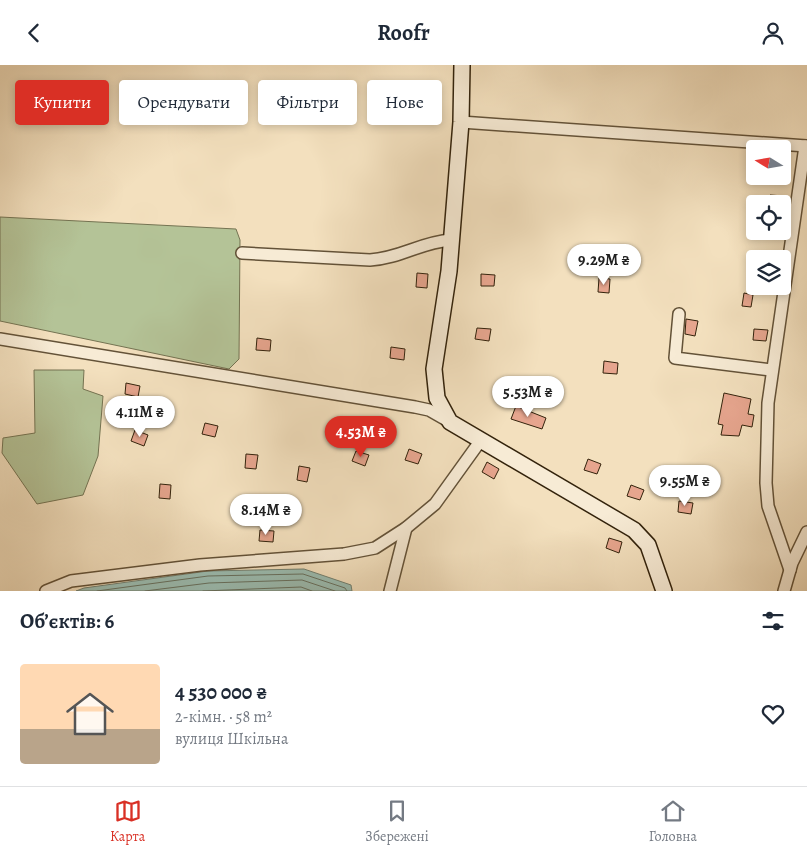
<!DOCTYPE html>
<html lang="uk">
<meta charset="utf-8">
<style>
:root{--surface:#fff;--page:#f6f6f7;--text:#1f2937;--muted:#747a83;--line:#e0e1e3;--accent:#d93025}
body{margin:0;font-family:Alegreya,serif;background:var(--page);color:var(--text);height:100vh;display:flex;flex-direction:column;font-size:19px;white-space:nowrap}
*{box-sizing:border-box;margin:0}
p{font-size:16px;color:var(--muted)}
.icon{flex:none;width:28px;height:28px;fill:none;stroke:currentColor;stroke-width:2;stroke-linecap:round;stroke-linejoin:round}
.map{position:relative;height:526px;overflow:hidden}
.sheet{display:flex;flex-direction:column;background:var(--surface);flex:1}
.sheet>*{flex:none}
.banner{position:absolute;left:15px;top:15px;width:500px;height:45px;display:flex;gap:10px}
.needle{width:32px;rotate:281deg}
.fabs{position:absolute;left:746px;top:75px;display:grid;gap:10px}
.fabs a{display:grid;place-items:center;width:45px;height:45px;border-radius:5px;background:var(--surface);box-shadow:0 2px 8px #0003;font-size:25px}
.price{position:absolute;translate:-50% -42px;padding:0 11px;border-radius:18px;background:#fff;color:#222;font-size:16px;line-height:32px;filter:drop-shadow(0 1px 2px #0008)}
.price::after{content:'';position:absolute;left:50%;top:30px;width:15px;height:11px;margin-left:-8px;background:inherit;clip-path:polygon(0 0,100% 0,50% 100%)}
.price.selected{background:var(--accent);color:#fff}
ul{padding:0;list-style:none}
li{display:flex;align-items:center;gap:15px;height:125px;padding:0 20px}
li span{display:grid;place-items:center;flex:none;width:140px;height:100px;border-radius:5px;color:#555}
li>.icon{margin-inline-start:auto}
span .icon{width:60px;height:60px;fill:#fffc;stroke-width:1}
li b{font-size:21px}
h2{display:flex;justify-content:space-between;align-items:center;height:60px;padding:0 20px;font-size:21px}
.pill{padding:0 18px;border-radius:5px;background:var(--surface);box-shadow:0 2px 8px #0003;font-size:18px;line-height:45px}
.pill.selected{background:var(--accent);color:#fff}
header{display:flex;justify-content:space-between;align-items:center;height:65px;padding:0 20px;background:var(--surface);font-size:22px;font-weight:600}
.menu{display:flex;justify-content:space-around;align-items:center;height:70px;border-top:1px solid var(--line);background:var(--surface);font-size:14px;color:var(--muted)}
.menu a{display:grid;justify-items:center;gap:2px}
.menu .selected{color:var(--accent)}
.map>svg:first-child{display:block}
.green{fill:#b4c397;stroke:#747352}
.water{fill:#9bbdb2;stroke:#717f70}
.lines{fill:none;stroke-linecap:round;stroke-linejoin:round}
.shore{stroke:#67705f;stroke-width:1}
.building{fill:#e6a58e;stroke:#33230c}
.street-casing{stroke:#635238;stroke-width:14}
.secondary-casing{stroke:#33230c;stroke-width:18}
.street{stroke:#f7ebd5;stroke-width:11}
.secondary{stroke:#f7ebd5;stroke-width:15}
</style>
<header><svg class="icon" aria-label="back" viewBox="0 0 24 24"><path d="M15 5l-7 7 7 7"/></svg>Roofr<svg class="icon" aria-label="person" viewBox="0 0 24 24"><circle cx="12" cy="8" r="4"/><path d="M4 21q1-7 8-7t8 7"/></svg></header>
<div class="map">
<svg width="807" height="526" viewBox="0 0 807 526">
<rect width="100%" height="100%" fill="#f3e0be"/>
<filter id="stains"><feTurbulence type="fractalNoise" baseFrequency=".004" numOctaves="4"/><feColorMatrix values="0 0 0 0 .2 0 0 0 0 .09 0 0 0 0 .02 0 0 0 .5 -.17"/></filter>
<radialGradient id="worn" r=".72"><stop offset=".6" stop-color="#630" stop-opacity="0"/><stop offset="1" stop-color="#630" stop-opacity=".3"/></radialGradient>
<g class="green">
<polygon points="0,152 236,164 240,175 239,294 229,304 0,256"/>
<polygon points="34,305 84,305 83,324 103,331 98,391 83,430 37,439 2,388 3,373 35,368"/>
</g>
<polygon class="water" points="304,504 351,520 352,526 76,526 84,523 208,506"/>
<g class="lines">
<g class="shore">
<polyline points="97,526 208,511 303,509 345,523 347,526"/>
<polyline points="145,526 209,518 302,515 335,526"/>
<polyline points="203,526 301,522 312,526"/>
</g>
</g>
<g class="building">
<polygon points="770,130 784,131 783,139 769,139"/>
<polygon points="752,166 775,166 773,174 751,170"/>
<polygon points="417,208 428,209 427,223 416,222"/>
<polygon points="481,209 495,210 494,221 481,221"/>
<polygon points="599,213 610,214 609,228 598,227"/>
<polygon points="744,228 753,230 751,242 742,241"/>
<polygon points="686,254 698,256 695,271 685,269"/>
<polygon points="477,263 491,264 489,276 475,274"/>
<polygon points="754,264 768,265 766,276 753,275"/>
<polygon points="257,273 271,275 270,286 256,285"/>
<polygon points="391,282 405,284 404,295 390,293"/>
<polygon points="604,296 618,298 617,309 603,308"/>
<polygon points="126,318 140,321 138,332 125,329"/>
<polygon points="724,328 751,334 748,349 754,350 752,362 742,360 739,371 721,370 723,360 718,359"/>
<polygon points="516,341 546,353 542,364 511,354"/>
<polygon points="205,358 218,361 215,372 202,369"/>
<polygon points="135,365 148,370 144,381 131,376"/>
<polygon points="409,384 422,389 418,399 405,395"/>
<polygon points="356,386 369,390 365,401 352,396"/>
<polygon points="246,389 258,390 256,404 245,403"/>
<polygon points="588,394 601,399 597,409 584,405"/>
<polygon points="487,397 499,404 494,414 482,407"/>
<polygon points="299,401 310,403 307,417 297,415"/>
<polygon points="160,419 171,420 170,434 159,433"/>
<polygon points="631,420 644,425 640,435 627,431"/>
<polygon points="679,436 693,438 691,449 678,447"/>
<polygon points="260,465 274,466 273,477 259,476"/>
<polygon points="609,473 622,477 619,488 606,483"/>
</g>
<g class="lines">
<defs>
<g id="street">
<polyline points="461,57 807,81"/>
<path d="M242,188L370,195C401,193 421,177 451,175"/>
<polyline points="679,249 675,293 771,305"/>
<polyline points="0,274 415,342 429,345 450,357"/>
<polyline points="790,505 768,441 766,418 768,338 805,81"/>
<polyline points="46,526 71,516 200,500 344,489 375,483 406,463 435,439 481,375"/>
<polyline points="390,526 406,463"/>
<polyline points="784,526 792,498 807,467"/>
</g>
<polyline id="secondary" points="462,0 461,57 449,206 434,304 437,333 450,357 634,465 648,480 664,526"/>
</defs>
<use href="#street" class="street-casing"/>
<use href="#secondary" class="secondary-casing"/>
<use href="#street" class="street"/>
<use href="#secondary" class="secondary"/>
</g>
<rect width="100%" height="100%" filter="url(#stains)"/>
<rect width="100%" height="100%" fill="url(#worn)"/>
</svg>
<div class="fabs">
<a><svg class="needle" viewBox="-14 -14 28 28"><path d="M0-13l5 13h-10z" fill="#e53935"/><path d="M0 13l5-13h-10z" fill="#747a83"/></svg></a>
<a><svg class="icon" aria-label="locate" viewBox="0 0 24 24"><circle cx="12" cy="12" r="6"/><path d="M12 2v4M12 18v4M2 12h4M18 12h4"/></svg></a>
<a><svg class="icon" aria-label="layers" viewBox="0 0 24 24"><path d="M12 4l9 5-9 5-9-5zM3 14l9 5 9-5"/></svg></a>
</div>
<b class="price" style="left:604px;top:221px">9.29M ₴</b>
<b class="price" style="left:528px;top:353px">5.53M ₴</b>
<b class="price" style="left:140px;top:373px">4.11M ₴</b>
<b class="price selected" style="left:361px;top:393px">4.53M ₴</b>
<b class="price" style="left:685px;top:442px">9.55M ₴</b>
<b class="price" style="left:266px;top:471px">8.14M ₴</b>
<div class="banner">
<a class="pill selected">Купити</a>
<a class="pill">Орендувати</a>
<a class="pill">Фільтри</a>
<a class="pill">Нове</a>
</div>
</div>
<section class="sheet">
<h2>Об’єктів: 6<svg class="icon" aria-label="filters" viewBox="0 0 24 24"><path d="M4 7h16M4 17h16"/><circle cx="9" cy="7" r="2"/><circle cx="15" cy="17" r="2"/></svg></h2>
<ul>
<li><span style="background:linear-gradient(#ffd9b3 65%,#b9a48a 0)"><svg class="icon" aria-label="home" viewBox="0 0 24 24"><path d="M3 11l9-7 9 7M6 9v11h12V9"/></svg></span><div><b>4 530 000 ₴</b><p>2-кімн. · 58 m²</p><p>вулиця Шкільна</p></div><svg class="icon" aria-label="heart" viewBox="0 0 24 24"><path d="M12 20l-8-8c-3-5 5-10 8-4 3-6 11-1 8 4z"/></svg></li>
</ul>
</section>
<nav class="menu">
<a class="selected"><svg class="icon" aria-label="map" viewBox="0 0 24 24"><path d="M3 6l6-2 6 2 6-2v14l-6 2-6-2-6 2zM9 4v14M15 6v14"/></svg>Карта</a>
<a><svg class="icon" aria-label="saved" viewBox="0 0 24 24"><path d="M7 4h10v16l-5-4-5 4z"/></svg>Збережені</a>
<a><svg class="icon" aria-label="home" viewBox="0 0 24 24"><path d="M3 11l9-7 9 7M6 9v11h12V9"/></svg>Головна</a>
</nav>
